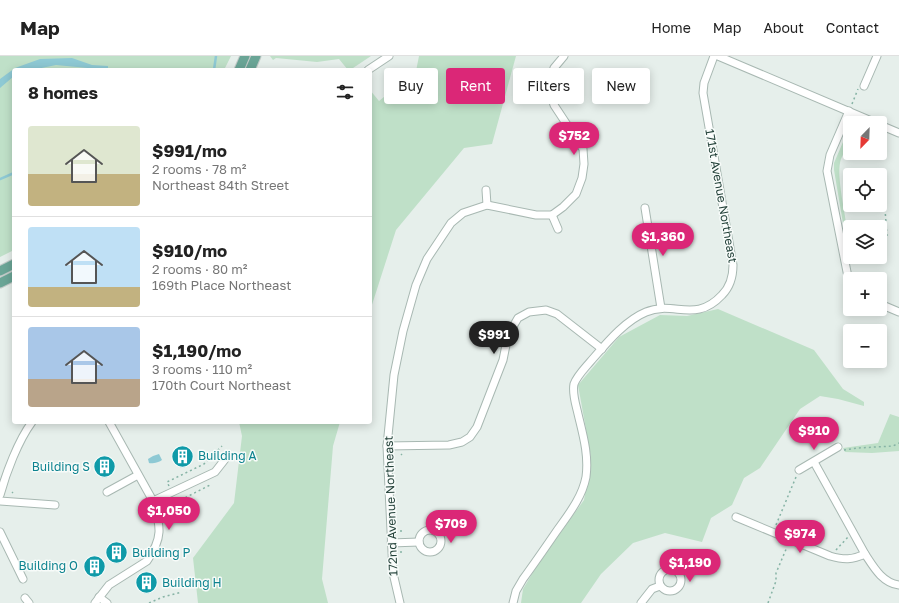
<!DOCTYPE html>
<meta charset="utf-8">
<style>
:root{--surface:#fff;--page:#f2f2f2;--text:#222;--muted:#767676;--line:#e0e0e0;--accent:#db2777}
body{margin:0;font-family:"Golos Text",sans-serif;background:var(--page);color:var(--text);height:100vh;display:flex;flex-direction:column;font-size:15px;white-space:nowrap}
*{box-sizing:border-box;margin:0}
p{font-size:13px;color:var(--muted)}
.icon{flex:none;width:22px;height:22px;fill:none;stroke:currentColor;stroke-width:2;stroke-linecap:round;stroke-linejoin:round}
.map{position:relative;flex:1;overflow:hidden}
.details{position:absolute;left:12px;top:12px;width:360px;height:356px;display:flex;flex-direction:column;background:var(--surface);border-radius:4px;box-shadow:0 2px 10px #0003}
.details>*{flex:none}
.top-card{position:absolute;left:384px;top:12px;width:380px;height:36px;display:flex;gap:8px}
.needle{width:26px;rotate:203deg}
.controls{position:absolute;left:843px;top:60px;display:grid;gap:8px}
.controls a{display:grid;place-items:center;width:44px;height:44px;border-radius:4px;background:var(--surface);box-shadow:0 2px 10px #0003;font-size:20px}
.price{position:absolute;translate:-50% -34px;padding:0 9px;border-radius:14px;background:var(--accent);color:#fff;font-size:13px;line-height:26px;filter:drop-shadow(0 1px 2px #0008)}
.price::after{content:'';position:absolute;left:50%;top:24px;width:12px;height:9px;margin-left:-6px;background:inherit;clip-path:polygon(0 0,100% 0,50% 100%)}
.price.active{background:#222;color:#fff}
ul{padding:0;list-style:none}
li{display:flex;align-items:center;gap:12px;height:100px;padding:0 16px}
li+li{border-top:1px solid var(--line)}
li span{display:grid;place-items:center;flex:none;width:112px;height:80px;border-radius:4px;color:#555}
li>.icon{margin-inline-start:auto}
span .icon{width:48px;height:48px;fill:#fffc;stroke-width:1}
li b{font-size:17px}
h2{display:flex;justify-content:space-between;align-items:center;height:48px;padding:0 16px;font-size:17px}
.pill{padding:0 14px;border-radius:4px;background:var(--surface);box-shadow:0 2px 10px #0003;font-size:14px;line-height:36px}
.pill.active{background:var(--accent);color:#fff}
header{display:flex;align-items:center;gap:24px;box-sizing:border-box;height:56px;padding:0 20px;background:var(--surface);border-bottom:1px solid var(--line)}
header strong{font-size:19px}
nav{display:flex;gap:22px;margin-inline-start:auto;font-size:14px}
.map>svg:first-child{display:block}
.green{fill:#bfe0c8}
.water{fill:#8ec9d4}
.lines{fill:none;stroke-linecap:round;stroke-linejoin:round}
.stream{stroke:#8ec9d4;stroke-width:2.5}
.minor-casing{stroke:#a8b8b2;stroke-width:9}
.major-casing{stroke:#c2cac8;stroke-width:11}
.path{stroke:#86b3a5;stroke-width:1.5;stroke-dasharray:2 3;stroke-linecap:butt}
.minor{stroke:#fff;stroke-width:7}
.major{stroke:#6aa596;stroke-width:9}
.labels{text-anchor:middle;stroke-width:3;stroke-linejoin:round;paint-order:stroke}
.street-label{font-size:12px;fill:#24423a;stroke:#f7fbf9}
.culture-label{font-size:12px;fill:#0d838f;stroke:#f7fbf9;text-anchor:start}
</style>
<header>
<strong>Map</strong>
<nav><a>Home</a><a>Map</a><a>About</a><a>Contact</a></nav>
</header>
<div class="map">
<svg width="899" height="547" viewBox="0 0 899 547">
<rect width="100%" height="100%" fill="#e6efeb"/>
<g class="green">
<polygon points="0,0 231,0 224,14 14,14 14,194 0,201"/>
<polygon points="270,0 371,0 350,14 348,14 339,3 317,6 276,2 273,4"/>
<polygon points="419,0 516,0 492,88 464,92 396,174 370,255 370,34 379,45 416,15"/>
<path d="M846,79C853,90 842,96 840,107C837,122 845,156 847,173C848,179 850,186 847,191L834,114V107Z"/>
<polygon points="718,253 814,294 843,333 864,346 864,350 838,343 820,340 800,353 760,412 744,422 732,449 711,462 702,486 665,477 633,487 601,518 581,547 521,547 523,533 538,508 584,444 591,401 578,329 619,281 660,259 687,260"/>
<polygon points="890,358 899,361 899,395 872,397 845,396 843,392 878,387"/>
<polygon points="239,366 340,366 333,390 322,523 328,547 198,547 193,502 234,447 242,380"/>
</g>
<g class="water">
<polygon points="72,2 92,9 108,10 108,12 98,13 56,9 32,14 14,14 14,20 0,32 0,23 15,12 40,3"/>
<path d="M159,398L162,404C160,406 152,408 149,407L148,403L153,400Z"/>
</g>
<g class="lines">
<g class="stream">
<polyline points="214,14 216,0"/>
<polyline points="0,123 14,117"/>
</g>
<defs>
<g id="minor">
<polyline points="718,0 876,67"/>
<polyline points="368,14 389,0"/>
<polyline points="864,30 877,0"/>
<polyline points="849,55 830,99 827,115 850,231"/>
<polyline points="880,69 899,77"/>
<polyline points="486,134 487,149"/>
<polyline points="645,152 661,252"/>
<polyline points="552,159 558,173"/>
<polyline points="880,248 899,256"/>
<polyline points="109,366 153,445"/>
<polyline points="387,390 449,389 462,386 470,381 477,371 503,304 507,284 511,274 518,262 529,256 546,254 557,258 602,293"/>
<path d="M814,406L865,498C873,510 882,527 899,529"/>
<polyline points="799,414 838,391"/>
<polyline points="107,436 138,419"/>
<path d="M0,439C6,417 18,385 32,366"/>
<polyline points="0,445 55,449"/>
<path d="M736,461L830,500C844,504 852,504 865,498"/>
<circle cx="430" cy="485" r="11"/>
<polyline points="0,476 23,523"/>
<polyline points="391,487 419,486"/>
<circle cx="670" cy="524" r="11"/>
<polyline points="99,541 107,547"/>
<polyline points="25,542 29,547"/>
<path d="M95,547L109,529L147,505C163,482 161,471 153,445L215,416L226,402"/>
<polyline points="400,547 393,517 387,390 394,319 403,275 416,229 427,203 451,167 463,157 487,149 536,159 552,159 563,151 576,138 582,122 584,108 583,93 554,49 550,36 550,23 554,12 564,0"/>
<path d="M513,547L516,535L523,523C534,508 545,492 556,476C568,459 582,442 586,421C589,399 583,379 578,358C576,349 572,338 574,328C577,320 584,313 590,306C605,289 624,265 646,256C674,244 695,268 722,239C730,231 733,220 733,209L703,37L704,27L714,0"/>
<polyline points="641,547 652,533 660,530"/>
</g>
<g id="major">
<polyline points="239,14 245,0"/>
<polyline points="250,14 256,0"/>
<polyline points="0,215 14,208"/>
<polyline points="0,227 14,220"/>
</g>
</defs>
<use href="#minor" class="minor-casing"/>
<use href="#major" class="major-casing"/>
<g class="path">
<polyline points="852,48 858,33"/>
<polyline points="885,153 887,181"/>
<polyline points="844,394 858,392 893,390 899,387"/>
<polyline points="401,398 402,399"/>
<polyline points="169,430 167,426 204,408 222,390"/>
<polyline points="12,437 13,436"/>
<polyline points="163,453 212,428"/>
<polyline points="776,469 796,421"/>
<polyline points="401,474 401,477"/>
<polyline points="836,494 848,481"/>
<polyline points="400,496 402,496 402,494"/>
<polyline points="149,547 163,541 182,536"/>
<polyline points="768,547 776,525 776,517 787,491"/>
</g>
<use href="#minor" class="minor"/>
<use href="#major" class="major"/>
</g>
<defs>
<symbol id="building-disc" viewBox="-11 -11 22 22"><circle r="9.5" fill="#0f9aa8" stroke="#f7fbf9"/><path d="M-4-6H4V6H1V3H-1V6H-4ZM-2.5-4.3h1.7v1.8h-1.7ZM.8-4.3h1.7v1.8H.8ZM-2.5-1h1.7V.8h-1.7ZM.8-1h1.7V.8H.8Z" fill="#fff"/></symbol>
</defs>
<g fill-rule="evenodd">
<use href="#building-disc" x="170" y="388" width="25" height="25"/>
<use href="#building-disc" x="92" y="398" width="25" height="25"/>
<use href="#building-disc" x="104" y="484" width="25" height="25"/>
<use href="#building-disc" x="82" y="498" width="25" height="25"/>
<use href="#building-disc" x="134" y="514" width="25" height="25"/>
</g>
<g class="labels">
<g class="street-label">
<text transform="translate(721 140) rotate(80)" y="4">171st Avenue Northeast</text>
<text transform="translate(391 450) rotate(-92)" y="4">172nd Avenue Northeast</text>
</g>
<g class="culture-label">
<text x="198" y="404">Building A</text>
<text x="90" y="415" text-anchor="end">Building S</text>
<text x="132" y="501">Building P</text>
<text x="78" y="514" text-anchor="end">Building O</text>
<text x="162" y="531">Building H</text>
</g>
</g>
</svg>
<div class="controls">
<a><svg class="needle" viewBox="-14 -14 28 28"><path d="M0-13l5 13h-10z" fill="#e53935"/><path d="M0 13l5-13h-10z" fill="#767676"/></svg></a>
<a><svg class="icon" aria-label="locate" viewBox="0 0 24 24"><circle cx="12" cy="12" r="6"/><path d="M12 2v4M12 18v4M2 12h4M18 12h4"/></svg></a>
<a><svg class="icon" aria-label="layers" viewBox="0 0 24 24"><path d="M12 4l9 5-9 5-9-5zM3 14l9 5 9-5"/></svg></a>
<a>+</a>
<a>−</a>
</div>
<b class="price" style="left:574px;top:100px">$752</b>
<b class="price" style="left:663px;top:201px">$1,360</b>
<b class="price active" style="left:494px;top:299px">$991</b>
<b class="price" style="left:814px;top:395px">$910</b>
<b class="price" style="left:169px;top:475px">$1,050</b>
<b class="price" style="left:451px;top:488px">$709</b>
<b class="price" style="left:800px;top:498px">$974</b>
<b class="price" style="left:690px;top:527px">$1,190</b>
<div class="top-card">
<a class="pill">Buy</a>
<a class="pill active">Rent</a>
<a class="pill">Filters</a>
<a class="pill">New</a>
</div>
<section class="details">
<h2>8 homes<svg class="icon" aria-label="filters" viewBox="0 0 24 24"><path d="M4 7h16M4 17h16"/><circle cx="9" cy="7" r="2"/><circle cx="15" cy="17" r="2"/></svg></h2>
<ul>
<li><span style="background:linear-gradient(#dfe7d0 60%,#c2b280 0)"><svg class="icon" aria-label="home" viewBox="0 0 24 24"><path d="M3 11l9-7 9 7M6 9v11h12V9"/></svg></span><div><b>$991/mo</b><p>2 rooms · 78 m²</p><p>Northeast 84th Street</p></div></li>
<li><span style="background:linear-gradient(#bfe0f5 75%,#c2b280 0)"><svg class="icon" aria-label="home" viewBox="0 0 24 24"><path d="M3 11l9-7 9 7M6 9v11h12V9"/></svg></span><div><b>$910/mo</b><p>2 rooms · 80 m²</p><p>169th Place Northeast</p></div></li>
<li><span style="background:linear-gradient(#a9c7e8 65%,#b9a48a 0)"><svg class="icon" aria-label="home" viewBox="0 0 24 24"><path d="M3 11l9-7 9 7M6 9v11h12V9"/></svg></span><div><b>$1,190/mo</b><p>3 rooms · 110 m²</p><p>170th Court Northeast</p></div></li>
</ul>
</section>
</div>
